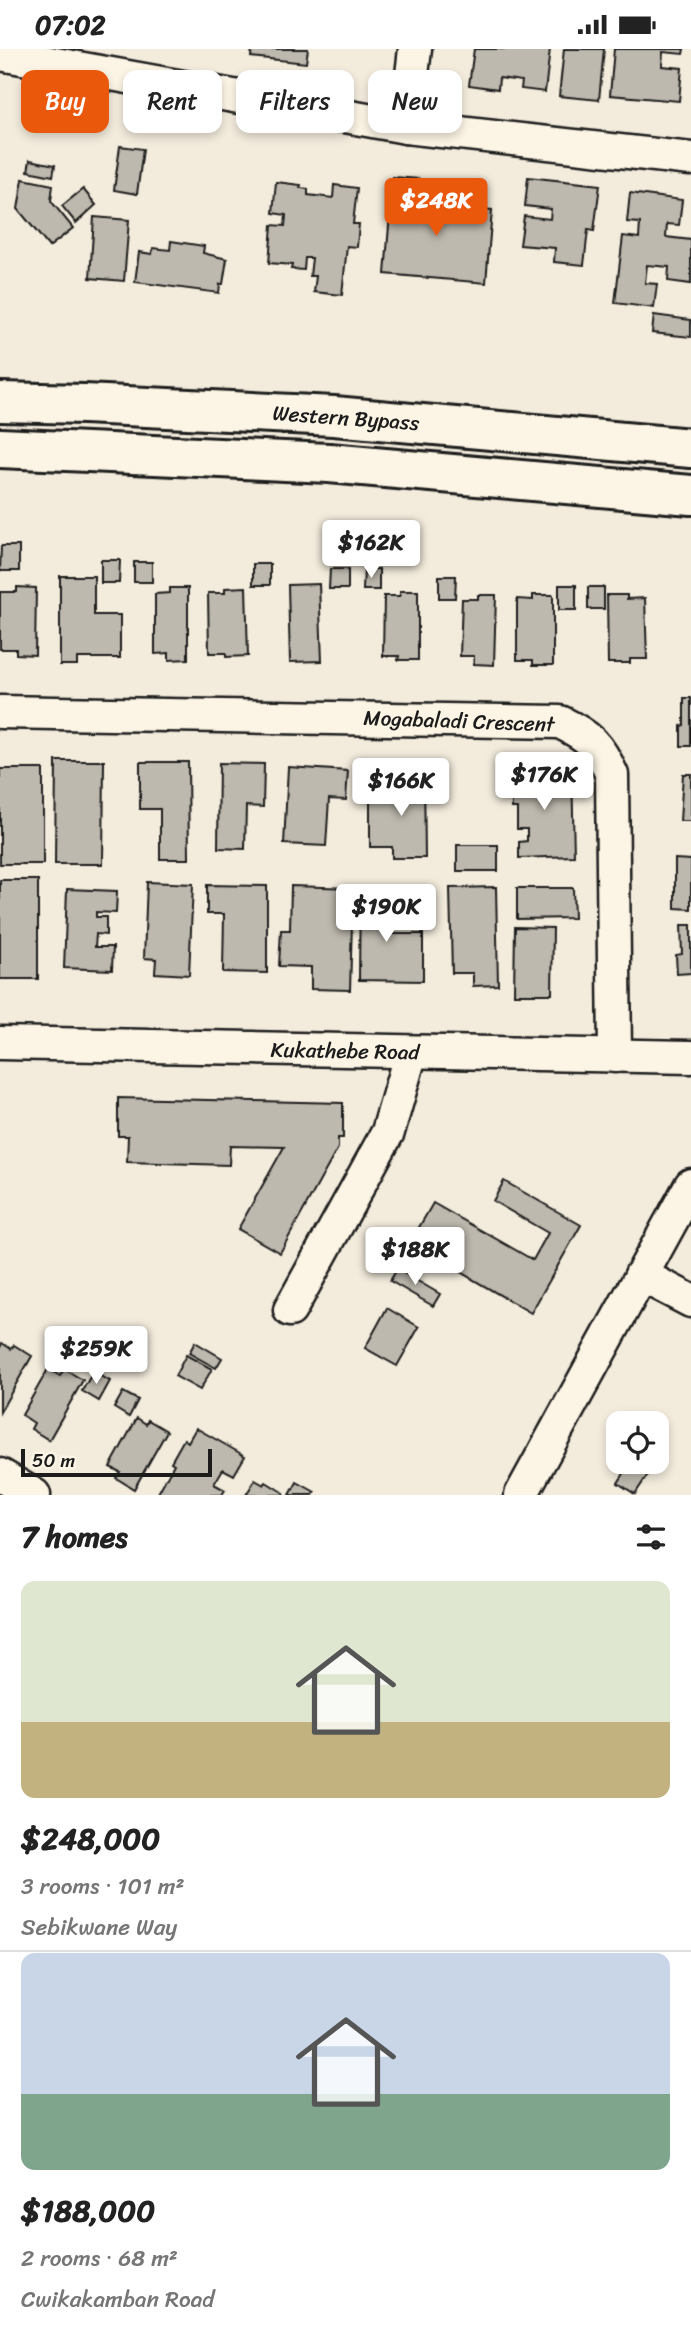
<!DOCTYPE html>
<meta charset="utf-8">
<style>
:root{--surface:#fff;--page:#f2f2f2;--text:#222;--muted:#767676;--line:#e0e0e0;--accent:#ea580c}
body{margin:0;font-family:Sriracha,sans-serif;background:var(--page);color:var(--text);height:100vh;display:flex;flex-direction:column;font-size:26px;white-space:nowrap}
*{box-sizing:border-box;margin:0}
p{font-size:23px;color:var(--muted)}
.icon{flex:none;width:38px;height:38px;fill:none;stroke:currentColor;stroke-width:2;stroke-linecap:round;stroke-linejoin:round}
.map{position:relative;height:1446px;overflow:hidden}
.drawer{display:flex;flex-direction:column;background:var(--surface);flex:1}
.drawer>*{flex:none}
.top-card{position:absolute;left:21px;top:21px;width:649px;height:63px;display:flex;gap:14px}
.controls{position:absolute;left:606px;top:1362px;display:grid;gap:14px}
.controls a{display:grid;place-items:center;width:63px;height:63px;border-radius:14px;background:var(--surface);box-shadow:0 4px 10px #0003;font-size:35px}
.scale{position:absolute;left:21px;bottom:18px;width:191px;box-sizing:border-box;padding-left:7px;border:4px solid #1c1c1c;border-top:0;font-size:19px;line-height:24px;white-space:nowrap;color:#1c1c1c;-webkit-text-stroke:5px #fcf5e5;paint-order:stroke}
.price{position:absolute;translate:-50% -60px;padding:0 16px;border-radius:7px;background:#fff;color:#222;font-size:23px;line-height:46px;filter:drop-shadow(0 2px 4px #0008)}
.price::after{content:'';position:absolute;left:50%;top:42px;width:21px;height:16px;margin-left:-10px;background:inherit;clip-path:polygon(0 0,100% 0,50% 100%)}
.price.selected{background:var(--accent);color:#fff}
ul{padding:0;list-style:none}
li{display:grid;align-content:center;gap:14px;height:371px;padding:0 21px}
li+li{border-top:2px solid var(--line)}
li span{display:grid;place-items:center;height:217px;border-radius:14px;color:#555}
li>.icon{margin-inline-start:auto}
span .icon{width:126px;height:126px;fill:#fffc;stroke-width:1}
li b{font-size:30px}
h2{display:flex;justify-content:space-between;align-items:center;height:84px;padding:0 21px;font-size:30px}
.tag{padding:0 24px;border-radius:14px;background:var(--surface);box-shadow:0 4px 10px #0003;font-size:24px;line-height:63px}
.tag.selected{background:var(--accent);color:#fff}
.status{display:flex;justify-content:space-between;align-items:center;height:49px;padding:0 35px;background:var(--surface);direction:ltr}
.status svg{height:19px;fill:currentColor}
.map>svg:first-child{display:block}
.building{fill:#beb9ae;stroke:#1c1c1c;stroke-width:2}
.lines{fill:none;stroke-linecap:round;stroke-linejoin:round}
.minor-casing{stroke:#1c1c1c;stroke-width:37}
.highway-casing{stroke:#1c1c1c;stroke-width:44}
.minor{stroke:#fcf5e5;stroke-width:32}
.highway{stroke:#fcf5e5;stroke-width:38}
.labels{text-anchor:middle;stroke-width:7;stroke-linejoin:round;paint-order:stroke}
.street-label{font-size:21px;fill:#1c1c1c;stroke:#fcf5e5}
</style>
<div class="status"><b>07:02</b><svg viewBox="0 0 49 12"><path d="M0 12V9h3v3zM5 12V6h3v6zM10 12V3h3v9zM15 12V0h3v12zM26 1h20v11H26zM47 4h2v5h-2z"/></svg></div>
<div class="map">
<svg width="691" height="1446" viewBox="0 0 691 1446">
<rect width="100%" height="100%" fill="#f3ecdd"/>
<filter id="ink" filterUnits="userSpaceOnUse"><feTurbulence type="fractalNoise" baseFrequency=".0143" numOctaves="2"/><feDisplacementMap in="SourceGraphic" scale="14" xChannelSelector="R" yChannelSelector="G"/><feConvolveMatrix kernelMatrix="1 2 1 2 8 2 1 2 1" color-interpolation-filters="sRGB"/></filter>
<g filter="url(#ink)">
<g class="building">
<polygon points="252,0 308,0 306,14 251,8"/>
<polygon points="474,0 550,0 545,43 521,40 522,32 499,29 498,40 469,36"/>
<polygon points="564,0 604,0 599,51 559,47"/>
<polygon points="614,0 684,0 683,5 663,3 662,17 682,19 679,52 610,46"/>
<polygon points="120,97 143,100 137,145 114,141"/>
<polygon points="30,111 55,116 53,127 28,122"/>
<polygon points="393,128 419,130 417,155 492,161 486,234 385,225"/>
<polygon points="528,128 600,136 594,182 588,181 584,216 554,213 555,199 520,196 524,167 550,170 551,160 525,157"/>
<polygon points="23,130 53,136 51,152 73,179 49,198 18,160"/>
<polygon points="276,133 301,136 300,139 308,140 308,146 333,149 334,136 357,139 353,175 359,175 357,198 347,197 342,246 314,243 316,227 310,227 312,209 305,209 304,221 291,220 292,216 269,214 272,176 285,177 286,166 273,164"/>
<polygon points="83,140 96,156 76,174 62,157"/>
<polygon points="630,144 682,151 679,176 667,175 666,188 691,191 691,235 668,232 669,218 647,216 645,234 657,235 654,259 615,254 623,187 639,189 640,174 627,173"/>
<polygon points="94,168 129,171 124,232 90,229"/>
<polygon points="171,192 204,197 203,204 227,210 223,235 220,235 219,244 135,233 139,203 152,205 153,199 170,201"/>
<polygon points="654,266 691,271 691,288 652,284"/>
<polygon points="1,497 19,497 19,522 0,522"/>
<polygon points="101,511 120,511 119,534 101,534"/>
<rect x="134" y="513" width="18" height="20"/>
<rect x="253" y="515" width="17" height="21"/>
<polygon points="330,520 348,520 348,540 329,540"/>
<polygon points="364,520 379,520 379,541 363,541"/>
<polygon points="60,527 94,527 94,566 120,566 120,609 77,609 77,616 60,616"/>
<polygon points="439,527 456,527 455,549 439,549"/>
<polygon points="319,535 322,612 290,613 288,536"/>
<rect x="559" y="536" width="17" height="25"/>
<polygon points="17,538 36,539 35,606 16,605 16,600 0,600 0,543 17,543"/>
<polygon points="246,538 248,607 226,608 226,604 209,604 208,544 225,544 225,539"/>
<rect x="588" y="538" width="16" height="22"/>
<polygon points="170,539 188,539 188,610 169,611 169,604 155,605 155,545 170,544"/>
<polygon points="400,542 418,542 418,611 398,611 399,607 383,607 384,547 400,547"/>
<polygon points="478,546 496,546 494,616 474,615 474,607 460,607 462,550 478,550"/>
<polygon points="533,546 553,546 553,616 533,616 533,611 517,611 517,550 533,551"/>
<polygon points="607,546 627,546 627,550 645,549 647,610 630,610 630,614 608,614"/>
<polygon points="684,649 691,649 691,697 681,697 681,677 684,676"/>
<polygon points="56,712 104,712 103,815 55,815"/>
<polygon points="140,713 188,713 189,810 160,810 160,760 140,760"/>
<polygon points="219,714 264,715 263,758 246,757 245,800 218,799"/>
<polygon points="288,718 348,722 346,751 329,750 326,797 284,795"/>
<rect x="0" y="720" width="43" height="95"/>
<polygon points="572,720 574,807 519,809 519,793 527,792 527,780 517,780 517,759 512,759 511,722"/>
<polygon points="396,723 424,723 425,809 392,809 392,798 370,798 370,748 397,748"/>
<polygon points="683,725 691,725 691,772 680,772"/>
<rect x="457" y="796" width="41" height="26"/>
<polygon points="675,810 691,811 691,860 675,859"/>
<rect x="0" y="831" width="38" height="99"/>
<polygon points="147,833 193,835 189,926 155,924 156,910 144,909"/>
<polygon points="207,836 267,837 267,924 223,923 224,865 207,865"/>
<polygon points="291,837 353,839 350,941 311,940 311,918 279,917 281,881 290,881"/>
<polygon points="496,838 498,936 473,937 473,924 452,924 450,839"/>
<polygon points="360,839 388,840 387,885 423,885 423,932 359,931"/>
<polygon points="517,839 573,839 574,869 517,870"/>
<polygon points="67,840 117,842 116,864 96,863 96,868 106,868 106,886 96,885 95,898 113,898 112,921 64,919"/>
<polygon points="681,876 691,876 691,924 677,925 676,906 682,905"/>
<polygon points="515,878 553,879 552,945 514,945"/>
<polygon points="118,1049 343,1054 343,1089 338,1089 338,1099 280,1204 238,1180 284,1098 230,1097 229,1116 127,1113 128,1087 118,1087"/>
<polygon points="504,1132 581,1176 531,1264 410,1194 433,1154 533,1211 548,1184 493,1152"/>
<polygon points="397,1220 440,1245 433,1257 390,1232"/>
<polygon points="387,1259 419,1278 397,1317 365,1299"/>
<polygon points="195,1293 222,1309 216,1319 189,1304"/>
<polygon points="2,1294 11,1300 14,1296 32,1307 0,1363 0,1299"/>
<polygon points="186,1306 212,1320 200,1341 175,1327"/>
<polygon points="48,1320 60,1327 64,1320 83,1331 49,1391 31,1380 34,1374 22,1366"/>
<polygon points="93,1323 110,1332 99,1352 82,1342"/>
<polygon points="123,1343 138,1351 129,1368 114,1359"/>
<polygon points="137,1369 146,1375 148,1371 167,1382 134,1440 116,1429 120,1423 110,1418"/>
<polygon points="196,1379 245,1407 234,1426 223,1420 214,1435 225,1441 222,1446 157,1446 174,1415 171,1413 184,1390 188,1393"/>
<polygon points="632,1412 652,1412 655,1415 635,1445 618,1434"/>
<polygon points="255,1431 264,1436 266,1433 284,1444 283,1446 246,1446"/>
<polygon points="297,1433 315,1443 313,1446 290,1446"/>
</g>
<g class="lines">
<defs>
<g id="minor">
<polyline points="0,5 406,78 691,110"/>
<polyline points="406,78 415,0"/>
<path d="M0,663L560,673C589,687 599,696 612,726L615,1007"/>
<polyline points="0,994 691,1008"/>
<polyline points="641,1226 691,1252"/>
<polyline points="290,1261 388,1083 411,1003"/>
<polyline points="0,1426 34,1446"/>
<polyline points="521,1446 691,1136"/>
</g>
<g id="highway">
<polyline points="0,353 84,355 334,367 691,399"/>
<polyline points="0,399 329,414 691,446"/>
</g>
</defs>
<use href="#minor" class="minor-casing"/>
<use href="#highway" class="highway-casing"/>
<use href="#minor" class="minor"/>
<use href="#highway" class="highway"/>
</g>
</g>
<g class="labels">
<g class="street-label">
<text transform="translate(346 369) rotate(4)" y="7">Western Bypass</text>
<text transform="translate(459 672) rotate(2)" y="7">Mogabaladi Crescent</text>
<text transform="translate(345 1002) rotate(1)" y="7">Kukathebe Road</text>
</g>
</g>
</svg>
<div class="controls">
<a><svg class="icon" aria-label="locate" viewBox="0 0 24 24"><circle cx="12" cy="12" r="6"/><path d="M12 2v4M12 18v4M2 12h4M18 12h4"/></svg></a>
</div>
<div class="scale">50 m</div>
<b class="price selected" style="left:436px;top:189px">$248K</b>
<b class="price" style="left:371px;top:531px">$162K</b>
<b class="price" style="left:544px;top:763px">$176K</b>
<b class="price" style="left:401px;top:769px">$166K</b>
<b class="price" style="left:386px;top:895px">$190K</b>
<b class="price" style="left:415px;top:1238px">$188K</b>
<b class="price" style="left:96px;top:1337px">$259K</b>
<div class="top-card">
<a class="tag selected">Buy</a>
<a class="tag">Rent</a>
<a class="tag">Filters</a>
<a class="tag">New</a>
</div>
</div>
<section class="drawer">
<h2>7 homes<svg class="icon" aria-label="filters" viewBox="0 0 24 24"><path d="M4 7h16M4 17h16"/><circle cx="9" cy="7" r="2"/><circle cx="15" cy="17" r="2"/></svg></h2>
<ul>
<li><span style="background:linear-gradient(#dfe7d0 65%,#c2b280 0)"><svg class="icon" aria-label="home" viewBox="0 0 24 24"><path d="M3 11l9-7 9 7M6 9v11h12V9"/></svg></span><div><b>$248,000</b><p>3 rooms · 101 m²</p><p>Sebikwane Way</p></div></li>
<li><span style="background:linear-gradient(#c9d6e8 65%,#7fa58c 0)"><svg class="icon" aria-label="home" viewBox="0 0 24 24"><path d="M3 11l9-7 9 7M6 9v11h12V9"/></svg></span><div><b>$188,000</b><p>2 rooms · 68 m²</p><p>Cwikakamban Road</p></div></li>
</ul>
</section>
